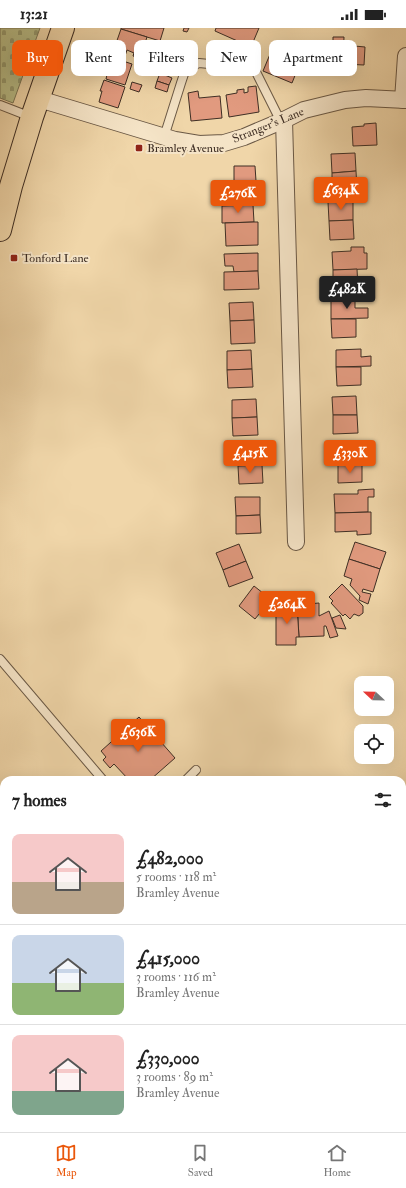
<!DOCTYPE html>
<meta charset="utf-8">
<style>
:root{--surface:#fff;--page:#f6f6f6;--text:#222;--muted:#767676;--line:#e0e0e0;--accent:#ea580c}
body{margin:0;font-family:"IM FELL Double Pica",serif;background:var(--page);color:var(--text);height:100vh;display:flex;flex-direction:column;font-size:15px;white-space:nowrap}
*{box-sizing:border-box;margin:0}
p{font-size:13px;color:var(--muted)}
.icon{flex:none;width:22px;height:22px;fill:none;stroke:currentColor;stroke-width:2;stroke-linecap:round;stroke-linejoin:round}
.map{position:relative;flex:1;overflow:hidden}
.side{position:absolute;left:0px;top:748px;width:406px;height:356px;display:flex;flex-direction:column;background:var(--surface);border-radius:12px 12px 0 0;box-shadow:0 4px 16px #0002}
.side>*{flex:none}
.banner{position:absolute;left:12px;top:12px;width:382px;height:36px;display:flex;gap:8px}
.needle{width:26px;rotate:292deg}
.controls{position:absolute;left:354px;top:648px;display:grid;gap:8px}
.controls a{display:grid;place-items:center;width:40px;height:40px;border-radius:8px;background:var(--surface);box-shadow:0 4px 16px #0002;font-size:20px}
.price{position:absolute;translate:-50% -34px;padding:0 9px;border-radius:4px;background:var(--accent);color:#fff;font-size:13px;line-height:26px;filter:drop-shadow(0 1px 2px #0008)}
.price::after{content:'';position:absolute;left:50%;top:24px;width:12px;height:9px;margin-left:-6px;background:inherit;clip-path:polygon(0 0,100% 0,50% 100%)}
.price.on{background:#222;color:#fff}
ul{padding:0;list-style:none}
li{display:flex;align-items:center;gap:12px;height:100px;padding:0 12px}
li+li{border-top:1px solid var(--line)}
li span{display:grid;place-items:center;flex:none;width:112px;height:80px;border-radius:8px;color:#555}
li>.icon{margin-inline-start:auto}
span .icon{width:48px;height:48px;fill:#fffc;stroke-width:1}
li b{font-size:17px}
h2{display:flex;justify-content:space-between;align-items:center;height:48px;padding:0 12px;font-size:17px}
.tag{padding:0 14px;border-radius:8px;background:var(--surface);box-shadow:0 4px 16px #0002;font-size:14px;line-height:36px}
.tag.on{background:var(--accent);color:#fff}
.status{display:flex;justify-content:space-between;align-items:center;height:28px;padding:0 20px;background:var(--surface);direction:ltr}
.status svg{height:11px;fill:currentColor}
.tabs{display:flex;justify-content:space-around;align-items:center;height:56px;border-top:1px solid var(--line);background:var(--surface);font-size:11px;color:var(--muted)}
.tabs a{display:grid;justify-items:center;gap:2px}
.tabs .on{color:var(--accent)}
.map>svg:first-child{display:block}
.forest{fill:url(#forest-firs);stroke:#7b7656}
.cemetery{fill:url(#cemetery-stones);stroke:#7b7656}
.building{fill:#e19a7f;stroke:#3e2e24}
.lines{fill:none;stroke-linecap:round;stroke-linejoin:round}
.service-casing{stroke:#6a5845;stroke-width:10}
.minor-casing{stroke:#6a5845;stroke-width:18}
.trunk-casing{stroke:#3e2e24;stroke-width:24}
.service{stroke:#f5e4c7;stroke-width:8}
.minor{stroke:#f5e4c7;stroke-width:16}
.trunk{stroke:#f0d6a9;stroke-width:22}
.poi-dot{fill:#8f2418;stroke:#f5e4c7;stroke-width:1.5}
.labels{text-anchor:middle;stroke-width:4;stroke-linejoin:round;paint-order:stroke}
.street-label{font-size:12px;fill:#3e2e24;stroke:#f5e4c7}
.poi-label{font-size:12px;fill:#3e2e24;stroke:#f5e4c7;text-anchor:start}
</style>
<div class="status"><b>13:21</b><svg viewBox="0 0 49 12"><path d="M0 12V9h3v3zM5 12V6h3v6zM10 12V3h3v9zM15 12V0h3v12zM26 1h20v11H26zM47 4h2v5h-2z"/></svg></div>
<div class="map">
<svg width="406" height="1104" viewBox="0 0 406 1104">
<defs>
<pattern id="forest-firs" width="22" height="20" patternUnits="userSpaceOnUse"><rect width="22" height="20" fill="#b8be89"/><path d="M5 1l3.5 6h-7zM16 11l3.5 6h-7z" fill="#979b70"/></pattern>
<pattern id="cemetery-stones" width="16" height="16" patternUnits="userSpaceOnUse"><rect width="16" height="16" fill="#b8be89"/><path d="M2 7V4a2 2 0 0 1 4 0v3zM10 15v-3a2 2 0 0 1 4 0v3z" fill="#979b70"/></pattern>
</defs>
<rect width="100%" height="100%" fill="#f0d6a9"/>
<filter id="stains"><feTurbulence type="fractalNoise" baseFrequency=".005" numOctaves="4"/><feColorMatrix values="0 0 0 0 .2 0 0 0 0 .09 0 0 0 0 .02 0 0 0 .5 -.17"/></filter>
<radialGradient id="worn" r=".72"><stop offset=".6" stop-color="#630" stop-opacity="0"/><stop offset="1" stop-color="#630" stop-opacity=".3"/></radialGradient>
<polygon class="forest" points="121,1100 301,1100 303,1104 121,1104"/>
<polygon class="cemetery" points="0,0 40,0 13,75 0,70"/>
<g class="building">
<polygon points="121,0 164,0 160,13 121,1"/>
<polygon points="184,0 189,0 187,4 183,3"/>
<polygon points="216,0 259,0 251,19 215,3"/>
<polygon points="121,1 147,9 142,24 145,25 143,31 133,28 134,25 127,22 125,28 113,24"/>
<polygon points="333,9 344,9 343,36 320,34 321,16 333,17"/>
<polygon points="344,17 365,19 364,37 343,36"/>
<polygon points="273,19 302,30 292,55 263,43"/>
<polygon points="111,29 132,36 125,57 106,51"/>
<polygon points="175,34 181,36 179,43 173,40"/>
<polygon points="160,45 172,50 169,57 157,53"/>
<polygon points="104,52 125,59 118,80 99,74 102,63 100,63"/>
<polygon points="157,53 169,57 167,64 155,60"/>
<polygon points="132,54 142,57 139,64 130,61"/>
<polygon points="256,58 259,84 229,89 226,67 237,65 237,62 244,61 244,65 248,64 248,59"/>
<polygon points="198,63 199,70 220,68 222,90 191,93 188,65"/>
<polygon points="376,95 377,117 353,118 352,99 364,98 364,96"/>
<polygon points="355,125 356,143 332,145 331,126"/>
<polygon points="234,138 255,138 256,153 234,153"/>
<polygon points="356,143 357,162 332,163 332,145"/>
<polygon points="256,153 256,169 225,170 225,154"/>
<polygon points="353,173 353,192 329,193 328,174"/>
<polygon points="253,177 254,194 222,195 222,178"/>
<polygon points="353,192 354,211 330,212 329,193"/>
<polygon points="254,194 258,194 258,217 226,218 225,195"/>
<polygon points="351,219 364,219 364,225 367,225 367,241 333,242 332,224 351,223"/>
<polygon points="258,225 258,243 234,244 233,238 225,238 224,226"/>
<polygon points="357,241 358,260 333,261 333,242"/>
<polygon points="258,243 259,261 224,262 224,244"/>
<polygon points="355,272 355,280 368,280 368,290 331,291 331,273"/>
<polygon points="253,274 254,292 230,293 229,275"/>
<polygon points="331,291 356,291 356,309 332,310"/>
<polygon points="254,292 255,315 231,316 230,293"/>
<polygon points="361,321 361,329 371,328 371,338 336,339 336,322"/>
<polygon points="251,322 252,341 227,342 227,323"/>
<polygon points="336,339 361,339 361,357 337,358"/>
<polygon points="252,341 253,359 228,360 227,342"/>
<polygon points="356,368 357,387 333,387 332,369"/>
<polygon points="256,371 257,389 232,390 232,372"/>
<polygon points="333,387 357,387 358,405 333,406"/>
<polygon points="257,389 258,407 233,408 232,390"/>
<polygon points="361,417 362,436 338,437 337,418"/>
<polygon points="262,419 262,437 238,438 237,420"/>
<polygon points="362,436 362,454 338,455 338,437"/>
<polygon points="262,437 263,455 239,456 238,438"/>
<polygon points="374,461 374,469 368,469 368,484 335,485 334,466 358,466 358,462"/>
<polygon points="235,469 260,469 260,487 236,488"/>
<polygon points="371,484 371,506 357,507 357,503 335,504 335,485"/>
<polygon points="260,487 261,505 236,506 236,488"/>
<polygon points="355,514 386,524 380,541 349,531"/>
<polygon points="239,516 246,533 223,542 216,525"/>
<polygon points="349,531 380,541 373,564 363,561 362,564 371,566 368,576 359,572 360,568 350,557 352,551 344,548"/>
<polygon points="246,533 253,550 229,559 223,542"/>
<polygon points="342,556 363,578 363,585 359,588 354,586 350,591 345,586 343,588 331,575 333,573 329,569"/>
<polygon points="254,558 268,569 261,578 264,580 255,591 239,578"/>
<polygon points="319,575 319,588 329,583 338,608 330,610 326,598 324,598 324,608 299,609 297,577"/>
<polygon points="279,577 297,577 299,609 296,609 296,617 276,617 276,586 279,587"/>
<polygon points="340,587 346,601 336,600 332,590"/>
<polygon points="139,689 175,730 150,752 129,752 114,736 110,740 103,732 106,729 101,723"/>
</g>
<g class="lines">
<defs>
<g id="service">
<polyline points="250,32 281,94"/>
<polyline points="0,77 31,89"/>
<polyline points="164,109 181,55 184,46 190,39 199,35 219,37"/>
<polyline points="0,631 103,752"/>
<polyline points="186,752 196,742"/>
<polyline points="32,1104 39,1100"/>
</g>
<g id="minor">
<polyline points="39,71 175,112 199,116 224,115 244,109 284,92 304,82 345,72 366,70 406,72"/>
<polyline points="403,72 406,28"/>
<polyline points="284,92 296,514"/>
</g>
<polyline id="trunk" points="0,202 11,158 32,89 63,0"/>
</defs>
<use href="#service" class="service-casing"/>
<use href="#minor" class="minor-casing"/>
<use href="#trunk" class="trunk-casing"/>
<use href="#service" class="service"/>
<use href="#minor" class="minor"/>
<use href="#trunk" class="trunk"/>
</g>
<g class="poi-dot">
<rect x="135" y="116" width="8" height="8" rx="2"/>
<rect x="10" y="226" width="8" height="8" rx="2"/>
</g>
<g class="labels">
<g class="street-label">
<text transform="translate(268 97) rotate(-22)" y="4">Stranger's Lane</text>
</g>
<g class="poi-label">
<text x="147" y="124">Bramley Avenue</text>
<text x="22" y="234">Tonford Lane</text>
</g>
</g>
<rect width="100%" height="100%" filter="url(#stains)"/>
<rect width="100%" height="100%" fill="url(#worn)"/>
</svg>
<div class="controls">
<a><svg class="needle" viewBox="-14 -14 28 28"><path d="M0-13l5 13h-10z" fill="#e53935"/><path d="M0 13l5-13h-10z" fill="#767676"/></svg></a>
<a><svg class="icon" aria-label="locate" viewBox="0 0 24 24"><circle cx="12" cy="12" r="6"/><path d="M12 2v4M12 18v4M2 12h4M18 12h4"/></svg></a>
</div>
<b class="price" style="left:341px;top:183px">£634K</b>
<b class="price" style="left:238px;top:186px">£276K</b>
<b class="price on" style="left:347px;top:282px">£482K</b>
<b class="price" style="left:250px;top:446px">£415K</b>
<b class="price" style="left:350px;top:446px">£330K</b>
<b class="price" style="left:287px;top:597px">£264K</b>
<b class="price" style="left:138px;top:725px">£636K</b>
<div class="banner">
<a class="tag on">Buy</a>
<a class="tag">Rent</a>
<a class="tag">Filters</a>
<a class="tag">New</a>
<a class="tag">Apartment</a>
</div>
<section class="side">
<h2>7 homes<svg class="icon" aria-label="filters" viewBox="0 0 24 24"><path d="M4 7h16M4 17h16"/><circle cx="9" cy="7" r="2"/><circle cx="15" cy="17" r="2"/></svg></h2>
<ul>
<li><span style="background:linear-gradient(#f6c9c9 60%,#b9a48a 0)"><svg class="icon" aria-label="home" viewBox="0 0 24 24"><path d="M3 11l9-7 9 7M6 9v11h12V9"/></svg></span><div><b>£482,000</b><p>5 rooms · 118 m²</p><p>Bramley Avenue</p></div></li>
<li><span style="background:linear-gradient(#c9d6e8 60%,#8fb573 0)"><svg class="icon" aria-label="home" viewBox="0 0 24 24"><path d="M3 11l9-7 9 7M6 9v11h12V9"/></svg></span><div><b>£415,000</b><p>3 rooms · 116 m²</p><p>Bramley Avenue</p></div></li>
<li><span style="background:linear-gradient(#f6c9c9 70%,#7fa58c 0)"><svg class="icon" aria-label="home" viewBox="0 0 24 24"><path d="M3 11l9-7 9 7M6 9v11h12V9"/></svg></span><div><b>£330,000</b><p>3 rooms · 89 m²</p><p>Bramley Avenue</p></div></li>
</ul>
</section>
</div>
<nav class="tabs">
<a class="on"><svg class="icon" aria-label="map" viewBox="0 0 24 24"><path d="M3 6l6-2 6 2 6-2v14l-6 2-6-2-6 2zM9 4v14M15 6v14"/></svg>Map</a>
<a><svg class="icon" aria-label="saved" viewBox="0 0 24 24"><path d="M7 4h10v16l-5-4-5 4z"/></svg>Saved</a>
<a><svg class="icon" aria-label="home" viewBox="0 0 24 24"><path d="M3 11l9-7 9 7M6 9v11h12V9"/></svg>Home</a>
</nav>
